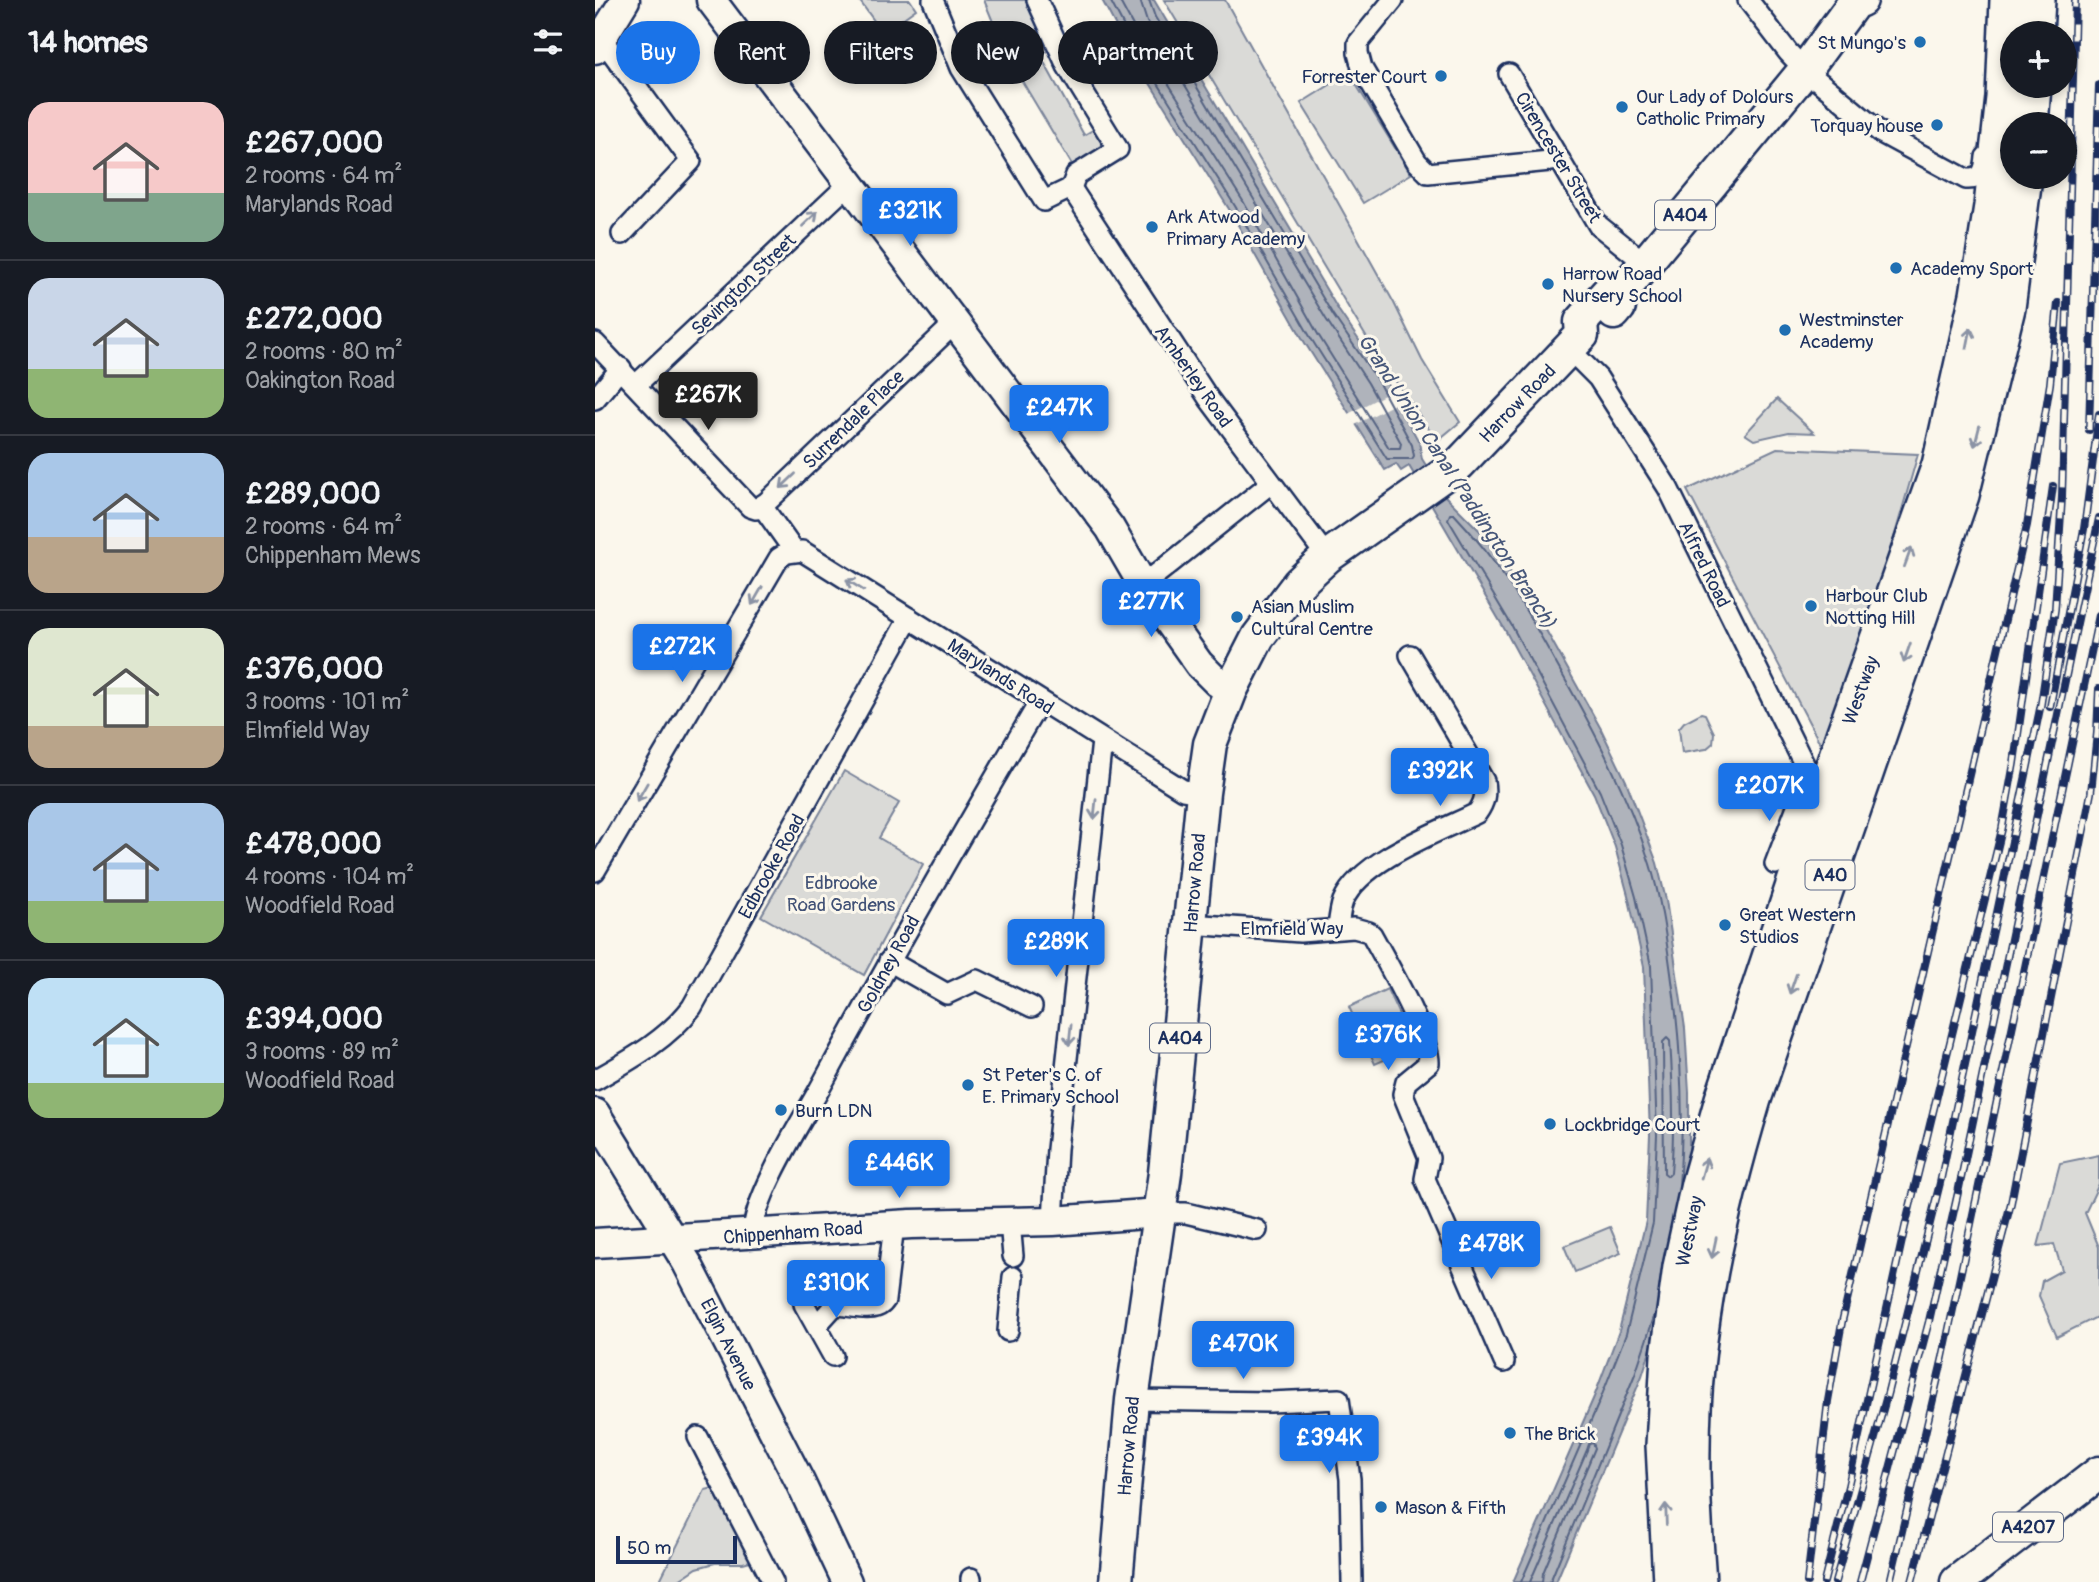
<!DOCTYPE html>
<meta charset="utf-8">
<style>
:root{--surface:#171b24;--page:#242831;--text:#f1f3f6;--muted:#9ea1a6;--line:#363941;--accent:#1a73e8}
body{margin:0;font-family:Pangolin,sans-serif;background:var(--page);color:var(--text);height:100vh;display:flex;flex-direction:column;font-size:26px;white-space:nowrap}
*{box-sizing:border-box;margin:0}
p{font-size:23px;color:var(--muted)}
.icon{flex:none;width:38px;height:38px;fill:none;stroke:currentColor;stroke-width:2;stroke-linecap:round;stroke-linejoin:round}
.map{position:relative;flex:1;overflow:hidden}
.side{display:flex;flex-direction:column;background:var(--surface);width:595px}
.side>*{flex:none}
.hud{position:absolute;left:21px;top:21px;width:665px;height:63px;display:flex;gap:14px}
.tools{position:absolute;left:1405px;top:21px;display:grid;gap:14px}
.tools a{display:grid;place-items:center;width:77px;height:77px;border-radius:50%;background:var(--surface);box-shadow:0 4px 10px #0003;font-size:35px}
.scale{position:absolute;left:21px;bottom:18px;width:121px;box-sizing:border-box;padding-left:7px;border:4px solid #1b2f5e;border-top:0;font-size:19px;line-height:24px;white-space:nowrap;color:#1b2f5e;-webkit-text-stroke:5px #fbf7ec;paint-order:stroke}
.price{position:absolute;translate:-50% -60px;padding:0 16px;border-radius:7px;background:var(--accent);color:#fff;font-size:23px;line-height:46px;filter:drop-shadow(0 2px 4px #0008)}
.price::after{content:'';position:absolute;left:50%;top:42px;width:21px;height:16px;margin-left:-10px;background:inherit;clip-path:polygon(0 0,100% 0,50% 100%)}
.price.current{background:#222;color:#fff}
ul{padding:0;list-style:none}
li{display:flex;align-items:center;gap:21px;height:175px;padding:0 28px}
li+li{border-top:2px solid var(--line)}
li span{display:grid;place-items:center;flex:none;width:196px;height:140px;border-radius:21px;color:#555}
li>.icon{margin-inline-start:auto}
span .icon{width:84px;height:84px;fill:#fffc;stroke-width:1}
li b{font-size:30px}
h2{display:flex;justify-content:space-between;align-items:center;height:84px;padding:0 28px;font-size:30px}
.pill{padding:0 24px;border-radius:32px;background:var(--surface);box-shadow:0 4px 10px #0003;font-size:24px;line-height:63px}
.pill.current{background:var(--accent);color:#fff}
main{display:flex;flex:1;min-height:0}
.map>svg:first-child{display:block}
.green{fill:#dadad7;stroke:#7a849a;stroke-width:2}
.water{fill:#afb3bb;stroke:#747e96;stroke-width:2}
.pier{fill:#fbf7ec}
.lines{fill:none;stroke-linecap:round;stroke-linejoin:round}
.shore{stroke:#566483;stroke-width:2}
.street-casing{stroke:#1b2f5e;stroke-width:24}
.secondary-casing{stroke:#1b2f5e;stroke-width:33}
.primary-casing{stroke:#1b2f5e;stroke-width:37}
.highway-casing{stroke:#1b2f5e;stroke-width:40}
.street{stroke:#fbf7ec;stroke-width:19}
.secondary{stroke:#fbf7ec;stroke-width:28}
.primary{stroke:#fbf7ec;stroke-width:32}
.highway{stroke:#fbf7ec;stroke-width:35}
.rail-casing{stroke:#1b2f5e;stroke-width:8}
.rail{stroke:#fbf7ec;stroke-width:5;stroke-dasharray:16;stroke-linecap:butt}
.oneway{stroke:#8b93a5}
.poi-dot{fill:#1f6fb2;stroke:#fbf7ec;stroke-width:2.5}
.labels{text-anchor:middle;stroke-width:6;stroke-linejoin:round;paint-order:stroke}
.shield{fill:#fbf7ec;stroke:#5e6b89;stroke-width:2}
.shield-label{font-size:18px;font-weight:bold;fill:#1b2f5e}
.poi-label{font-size:19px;fill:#1b2f5e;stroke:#fbf7ec;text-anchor:start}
.street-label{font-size:19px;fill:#1b2f5e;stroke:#fbf7ec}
.park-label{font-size:19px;fill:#415176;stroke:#fbf7ec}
.water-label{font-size:21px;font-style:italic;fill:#47577a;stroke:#fbf7ec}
</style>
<main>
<section class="side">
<h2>14 homes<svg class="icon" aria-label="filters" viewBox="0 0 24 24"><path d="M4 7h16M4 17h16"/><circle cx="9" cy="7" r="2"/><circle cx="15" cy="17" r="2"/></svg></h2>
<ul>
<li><span style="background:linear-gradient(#f6c9c9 65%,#7fa58c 0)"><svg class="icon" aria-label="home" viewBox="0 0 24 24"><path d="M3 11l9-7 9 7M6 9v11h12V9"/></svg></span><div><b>£267,000</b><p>2 rooms · 64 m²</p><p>Marylands Road</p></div></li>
<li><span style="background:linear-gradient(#c9d6e8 65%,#8fb573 0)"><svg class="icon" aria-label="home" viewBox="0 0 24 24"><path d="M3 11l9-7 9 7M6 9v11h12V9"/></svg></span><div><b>£272,000</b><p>2 rooms · 80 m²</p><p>Oakington Road</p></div></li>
<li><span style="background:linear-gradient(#a9c7e8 60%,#b9a48a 0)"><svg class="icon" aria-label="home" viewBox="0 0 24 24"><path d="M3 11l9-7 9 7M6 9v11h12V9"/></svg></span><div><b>£289,000</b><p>2 rooms · 64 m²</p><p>Chippenham Mews</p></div></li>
<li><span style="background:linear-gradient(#dfe7d0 70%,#b9a48a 0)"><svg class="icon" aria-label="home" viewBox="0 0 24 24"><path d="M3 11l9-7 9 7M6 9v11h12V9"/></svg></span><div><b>£376,000</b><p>3 rooms · 101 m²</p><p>Elmfield Way</p></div></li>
<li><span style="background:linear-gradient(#a9c7e8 70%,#8fb573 0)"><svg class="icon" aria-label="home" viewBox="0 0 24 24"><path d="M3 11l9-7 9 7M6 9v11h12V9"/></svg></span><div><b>£478,000</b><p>4 rooms · 104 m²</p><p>Woodfield Road</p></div></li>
<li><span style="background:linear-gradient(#bfe0f5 75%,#8fb573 0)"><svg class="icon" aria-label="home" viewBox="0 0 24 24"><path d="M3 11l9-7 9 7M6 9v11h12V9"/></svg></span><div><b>£394,000</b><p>3 rooms · 89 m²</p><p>Woodfield Road</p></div></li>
</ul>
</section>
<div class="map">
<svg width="1504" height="1582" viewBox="0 0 1504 1582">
<rect width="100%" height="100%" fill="#fbf7ec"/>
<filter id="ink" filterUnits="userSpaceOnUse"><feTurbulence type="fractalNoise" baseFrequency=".0143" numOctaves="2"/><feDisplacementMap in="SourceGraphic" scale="14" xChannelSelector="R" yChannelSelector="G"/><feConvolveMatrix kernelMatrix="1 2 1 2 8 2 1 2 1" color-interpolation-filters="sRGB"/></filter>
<g filter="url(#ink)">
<g class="green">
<polygon points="264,0 315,0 321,9 288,33"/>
<polygon points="389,0 437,0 455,49 445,55 489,135 501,128 513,146 479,168 412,56"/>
<polygon points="569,0 630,0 799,303 827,360 865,422 842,441 779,350"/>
<polygon points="754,73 816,174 768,203 706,103"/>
<polygon points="1182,399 1219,433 1194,432 1159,440 1150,434"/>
<polygon points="1182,448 1323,454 1286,583 1228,749 1092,490"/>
<polygon points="1106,713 1110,714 1119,733 1118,743 1111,749 1087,753 1084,728 1089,722"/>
<polygon points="249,771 304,803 284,838 328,864 269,975 166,916"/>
<polygon points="792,989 819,1047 780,1064 754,1007"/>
<polygon points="1504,1155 1504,1184 1490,1213 1504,1247 1504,1316 1462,1337 1444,1296 1447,1281 1467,1270 1459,1244 1443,1246 1465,1163"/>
<polygon points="1015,1227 1026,1253 980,1272 969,1246"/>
<polygon points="127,1486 162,1559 148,1563 120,1563 102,1568 81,1582 64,1582 110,1490"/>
</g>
<polygon class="water" points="507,0 559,0 744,311 787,374 824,442 827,459 851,497 887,533 910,564 937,605 1006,729 1031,781 1062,863 1071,900 1090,1028 1094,1092 1094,1152 1089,1206 1072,1298 1047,1376 961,1582 918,1582 999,1397 1024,1331 1051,1221 1055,1135 1049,967 1034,899 1020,847 999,794 910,630 814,466 806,471 801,464 790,470 710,343 634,209 531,45"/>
<polygon class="pier" points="799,390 805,401 760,425 753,414"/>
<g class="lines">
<g class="shore">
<polyline points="515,0 537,42 640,206 717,340 792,459 817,459 819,456 817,445 781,378 738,315 560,17 554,0"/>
<polyline points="524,0 544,37 648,201 724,336 794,448 805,448 806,443 773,383 731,319 552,22 545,0"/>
<path d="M1072,1038L1075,1041C1078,1085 1080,1129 1076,1173L1073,1176L1069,1173L1068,1042Z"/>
<path d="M926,1582L1005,1400L1031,1334L1058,1223L1062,1135L1056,966L1041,897L1026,845L1005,792L917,626L853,519L855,514H859C903,560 933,612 963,667C999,730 1033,794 1055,864C1066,899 1071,937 1076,973C1086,1044 1090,1114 1084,1185"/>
<polyline points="935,1582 992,1450 994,1444 998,1443 1000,1448 948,1573 947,1582"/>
<polyline points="955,1582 1040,1374 1061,1311"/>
</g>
<defs>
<g id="street">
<polyline points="338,0 366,68 449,201 476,188"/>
<polyline points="442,0 472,66 523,149 481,175 476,188"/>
<polyline points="798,0 763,43 763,53 767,68 822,162 833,173 965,160"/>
<path d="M1153,0L1193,52L1210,70L1286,133L1371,179C1387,180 1390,171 1391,157"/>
<polyline points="7,39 96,161 27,234"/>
<polyline points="914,74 1003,225 1050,263"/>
<polyline points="476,188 614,399 732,557"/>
<polyline points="0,343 155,507 161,509 172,502 360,323"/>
<polyline points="974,349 1003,378 1073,488 1209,764 1206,796 1180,864"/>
<polyline points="41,385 255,183"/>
<polyline points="0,399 26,368"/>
<polyline points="167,506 199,551"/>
<polyline points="548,585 676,483"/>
<polyline points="0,871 184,558 192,553 207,551 588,790 608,793"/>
<path d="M595,924L705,932L759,928L774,932L777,935C791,961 835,1037 834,1063L811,1082L808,1094L834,1158L830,1179L909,1362"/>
<path d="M743,928C744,919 745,909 748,901C766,860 843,832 882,813C890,802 891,794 889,781L815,655"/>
<polyline points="294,961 352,994 382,980 437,1007"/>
<path d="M0,1080C35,1060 72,1040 97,1007L314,618"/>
<polyline points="564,1213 591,1213 662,1230"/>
<polyline points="458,1221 462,1149 507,741"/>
<polyline points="415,1222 418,1256"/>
<path d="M158,1234C158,1198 205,1124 224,1090C295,959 369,830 445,701"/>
<polyline points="209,1304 238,1356"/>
<path d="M222,1325L240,1305C255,1305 281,1315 290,1300L299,1225"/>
<polyline points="413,1331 418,1277"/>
<polyline points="537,1400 675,1402 744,1399 755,1479 757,1582"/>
<polyline points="103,1437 178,1582"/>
<polyline points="376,1582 376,1578"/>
</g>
<g id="secondary">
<polyline points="116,0 515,528 548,585 604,664 622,682 636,690"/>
<polyline points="0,49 30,0"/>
<polyline points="0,1113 92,1263 205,1482 252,1582"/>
<polyline points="0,1243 316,1224 458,1221 564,1213"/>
</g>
<g id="primary">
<polyline points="1019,313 1024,307 1025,294 1210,70 1259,3 1266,0"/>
<polyline points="521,1582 537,1400 570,1173 608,793 615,744 636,690 663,637 704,583 732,557 864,464 987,335 986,322 1013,292 1025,294"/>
<polyline points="1362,1582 1504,1473"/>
</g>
<g id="highway">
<polyline points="1440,33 1442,0"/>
<polyline points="1435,124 1438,86"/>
<polyline points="1076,1582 1069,1445 1074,1356 1086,1267 1104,1184 1128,1099 1249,735 1345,465 1383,295 1397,206 1409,98 1413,0"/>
<path d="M1103,1582C1100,1538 1096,1493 1097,1449C1097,1329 1124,1213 1158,1099L1366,495L1412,308L1429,177"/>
</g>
</defs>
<use href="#street" class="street-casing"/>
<use href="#secondary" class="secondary-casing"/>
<use href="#primary" class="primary-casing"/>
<use href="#highway" class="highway-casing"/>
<use href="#street" class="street"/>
<use href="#secondary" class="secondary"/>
<use href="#primary" class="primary"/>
<use href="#highway" class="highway"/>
<defs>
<g id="rail">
<polyline points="1494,430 1504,85"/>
<polyline points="1455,707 1489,529 1504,414"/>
<polyline points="1212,1582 1233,1401 1247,1322 1432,525 1455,384 1463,303"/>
<polyline points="1229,1582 1253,1486 1310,1227 1407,829 1419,763 1458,486"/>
<polyline points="1240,1582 1292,1395 1345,1183 1446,704 1460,609 1467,497 1480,0"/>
<polyline points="1265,1582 1334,1321 1364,1188 1504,518"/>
<polyline points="1295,1582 1348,1357 1504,615"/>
<polyline points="1317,1582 1416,1203 1496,793 1502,733 1504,689"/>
</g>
</defs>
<use href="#rail" class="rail-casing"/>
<use href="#rail" class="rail"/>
</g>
<defs><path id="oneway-shaft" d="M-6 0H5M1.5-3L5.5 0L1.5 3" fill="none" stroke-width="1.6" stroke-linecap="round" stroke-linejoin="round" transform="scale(1.75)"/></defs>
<g class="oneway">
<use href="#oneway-shaft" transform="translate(215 219) rotate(-44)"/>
<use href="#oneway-shaft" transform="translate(1374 338) rotate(-79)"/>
<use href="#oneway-shaft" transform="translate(1382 436) rotate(104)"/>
<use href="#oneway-shaft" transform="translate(193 481) rotate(136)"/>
<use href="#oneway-shaft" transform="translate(1313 557) rotate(-70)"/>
<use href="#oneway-shaft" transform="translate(260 585) rotate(-148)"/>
<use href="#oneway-shaft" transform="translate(162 596) rotate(120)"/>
<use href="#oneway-shaft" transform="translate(1312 653) rotate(109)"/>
<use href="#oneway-shaft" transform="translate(47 792) rotate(120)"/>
<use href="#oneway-shaft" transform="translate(500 809) rotate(96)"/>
<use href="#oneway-shaft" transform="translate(1198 984) rotate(109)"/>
<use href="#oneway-shaft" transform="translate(475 1035) rotate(96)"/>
<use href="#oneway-shaft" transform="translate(1109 1168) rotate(-74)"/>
<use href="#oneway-shaft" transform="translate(1119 1248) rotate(102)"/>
<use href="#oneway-shaft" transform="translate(1071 1514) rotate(-92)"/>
</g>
</g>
<g class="poi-dot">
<circle cx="1325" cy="42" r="7"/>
<circle cx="846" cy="76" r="7"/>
<circle cx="1027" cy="107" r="7"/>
<circle cx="1342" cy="125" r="7"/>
<circle cx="557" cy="227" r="7"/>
<circle cx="1301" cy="268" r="7"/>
<circle cx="953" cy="284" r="7"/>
<circle cx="1190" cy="330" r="7"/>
<circle cx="1216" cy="606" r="7"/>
<circle cx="642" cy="617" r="7"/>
<circle cx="1130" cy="925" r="7"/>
<circle cx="373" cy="1085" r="7"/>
<circle cx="186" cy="1110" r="7"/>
<circle cx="955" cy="1124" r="7"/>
<circle cx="915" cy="1433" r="7"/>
<circle cx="786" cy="1507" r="7"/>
</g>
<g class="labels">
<g class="shield">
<rect x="1060" y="200.5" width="60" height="29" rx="5"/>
<rect x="1210.5" y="860.5" width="49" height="29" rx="5"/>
<rect x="555" y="1023.5" width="60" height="29" rx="5"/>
<rect x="1398" y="1512.5" width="70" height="29" rx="5"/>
</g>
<g class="shield-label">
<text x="1090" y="221">A404</text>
<text x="1235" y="881">A40</text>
<text x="585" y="1044">A404</text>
<text x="1433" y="1533">A4207</text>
</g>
<g class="poi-label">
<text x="1311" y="49" text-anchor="end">St Mungo's</text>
<text x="832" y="83" text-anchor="end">Forrester Court</text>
<text x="1041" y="103">Our Lady of Dolours<tspan x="1041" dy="22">Catholic Primary</tspan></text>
<text x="1328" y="132" text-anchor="end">Torquay house</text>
<text x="571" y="223">Ark Atwood<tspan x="571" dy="22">Primary Academy</tspan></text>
<text x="1315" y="275">Academy Sport</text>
<text x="967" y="280">Harrow Road<tspan x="967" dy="22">Nursery School</tspan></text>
<text x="1204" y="326">Westminster<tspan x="1204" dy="22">Academy</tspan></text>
<text x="1230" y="602">Harbour Club<tspan x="1230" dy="22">Notting Hill</tspan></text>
<text x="656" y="613">Asian Muslim<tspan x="656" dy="22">Cultural Centre</tspan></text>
<text x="1144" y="921">Great Western<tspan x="1144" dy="22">Studios</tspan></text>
<text x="387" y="1081">St Peter's C. of<tspan x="387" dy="22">E. Primary School</tspan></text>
<text x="200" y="1117">Burn LDN</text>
<text x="969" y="1131">Lockbridge Court</text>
<text x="929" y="1440">The Brick</text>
<text x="800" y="1514">Mason &amp; Fifth</text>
</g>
<g class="street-label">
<text transform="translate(964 157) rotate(59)" y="7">Cirencester Street</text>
<text transform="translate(148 284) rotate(-44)" y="7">Sevington Street</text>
<text transform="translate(599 376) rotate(55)" y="7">Amberley Road</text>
<text transform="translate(922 403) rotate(-46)" y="7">Harrow Road</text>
<text transform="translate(258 419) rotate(-44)" y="7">Surrendale Place</text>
<text transform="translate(1110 564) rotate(64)" y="7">Alfred Road</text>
<text transform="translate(406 676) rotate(33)" y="7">Marylands Road</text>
<text transform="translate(1265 690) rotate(-70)" y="7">Westway</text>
<text transform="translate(176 866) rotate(-61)" y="7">Edbrooke Road</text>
<text transform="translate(599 883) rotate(-85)" y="7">Harrow Road</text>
<text x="697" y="935">Elmfield Way</text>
<text transform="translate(293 964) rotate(-61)" y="7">Goldney Road</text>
<text transform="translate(1094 1231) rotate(-78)" y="7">Westway</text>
<text transform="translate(198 1232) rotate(-4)" y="7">Chippenham Road</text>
<text transform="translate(134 1344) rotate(63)" y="7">Elgin Avenue</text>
<text transform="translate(533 1446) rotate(-85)" y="7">Harrow Road</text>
</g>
<g class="park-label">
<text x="246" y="889">Edbrooke<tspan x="246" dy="22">Road Gardens</tspan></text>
</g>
<g class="water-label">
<text transform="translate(862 481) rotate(57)" y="7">Grand Union Canal (Paddington Branch)</text>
</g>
</g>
</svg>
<div class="tools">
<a>+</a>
<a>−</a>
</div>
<div class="scale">50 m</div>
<b class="price" style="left:315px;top:248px">£321K</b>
<b class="price current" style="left:113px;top:432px">£267K</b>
<b class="price" style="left:464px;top:445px">£247K</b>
<b class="price" style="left:556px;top:639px">£277K</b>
<b class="price" style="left:87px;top:684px">£272K</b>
<b class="price" style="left:845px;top:808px">£392K</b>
<b class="price" style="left:1174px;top:823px">£207K</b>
<b class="price" style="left:461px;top:979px">£289K</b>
<b class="price" style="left:793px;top:1072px">£376K</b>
<b class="price" style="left:304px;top:1200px">£446K</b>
<b class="price" style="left:896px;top:1281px">£478K</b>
<b class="price" style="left:241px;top:1320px">£310K</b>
<b class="price" style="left:648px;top:1381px">£470K</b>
<b class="price" style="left:734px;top:1475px">£394K</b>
<div class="hud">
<a class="pill current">Buy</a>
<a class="pill">Rent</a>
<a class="pill">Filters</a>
<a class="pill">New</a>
<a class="pill">Apartment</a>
</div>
</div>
</main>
